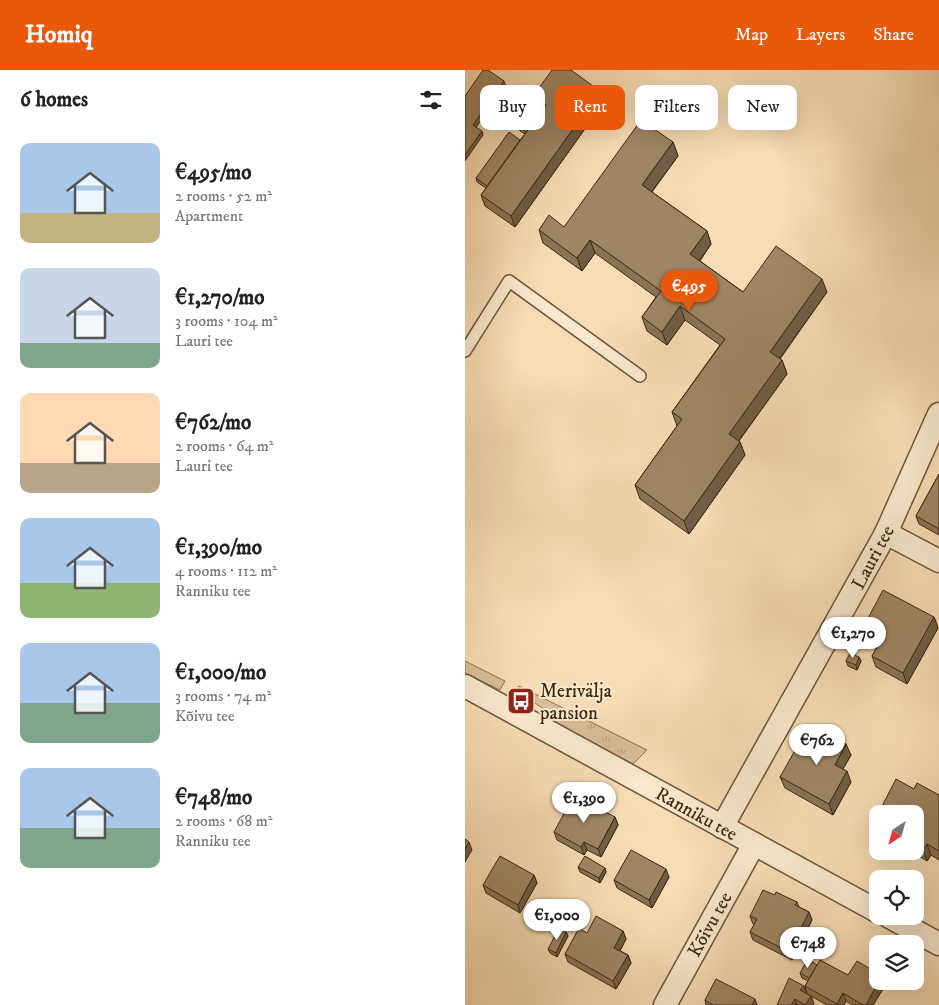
<!DOCTYPE html>
<meta charset="utf-8">
<style>
:root{--surface:#fff;--page:#f6f6f6;--text:#222;--muted:#767676;--accent:#ea580c}
body{margin:0;font-family:"IM FELL DW Pica",serif;background:var(--page);color:var(--text);height:100vh;display:flex;flex-direction:column;font-size:19px;white-space:nowrap}
*{box-sizing:border-box;margin:0}
p{font-size:16px;color:var(--muted)}
.icon{flex:none;width:28px;height:28px;fill:none;stroke:currentColor;stroke-width:2;stroke-linecap:round;stroke-linejoin:round}
.map{position:relative;flex:1;overflow:hidden}
.side{display:flex;flex-direction:column;background:var(--surface);width:465px}
.side>*{flex:none}
.hud{position:absolute;left:15px;top:15px;width:384px;height:45px;display:flex;gap:10px}
.needle{width:32px;rotate:216deg}
.buttons{position:absolute;left:404px;top:735px;display:grid;gap:10px}
.buttons a{display:grid;place-items:center;width:55px;height:55px;border-radius:10px;background:var(--surface);box-shadow:0 5px 20px #0002;font-size:25px}
.price{position:absolute;translate:-50% -42px;padding:0 11px;border-radius:18px;background:#fff;color:#222;font-size:16px;line-height:32px;filter:drop-shadow(0 1px 2px #0008)}
.price::after{content:'';position:absolute;left:50%;top:30px;width:15px;height:11px;margin-left:-8px;background:inherit;clip-path:polygon(0 0,100% 0,50% 100%)}
.price.current{background:var(--accent);color:#fff}
ul{padding:0;list-style:none}
li{display:flex;align-items:center;gap:15px;height:125px;padding:0 20px}
li span{display:grid;place-items:center;flex:none;width:140px;height:100px;border-radius:10px;color:#555}
li>.icon{margin-inline-start:auto}
span .icon{width:60px;height:60px;fill:#fffc;stroke-width:1}
li b{font-size:21px}
h2{display:flex;justify-content:space-between;align-items:center;height:60px;padding:0 20px;font-size:21px}
.pill{padding:0 18px;border-radius:10px;background:var(--surface);box-shadow:0 5px 20px #0002;font-size:18px;line-height:45px}
.pill.current{background:var(--accent);color:#fff}
header{display:flex;align-items:center;gap:30px;box-sizing:border-box;height:70px;padding:0 25px;background:var(--accent);color:#fff}
header strong{font-size:24px}
nav{display:flex;gap:28px;margin-inline-start:auto;font-size:18px}
main{display:flex;flex:1;min-height:0}
.map>svg:first-child{display:block}
.grass{fill:url(#grass-tufts);stroke:#8c7252}
.lines{fill:none;stroke-linecap:round;stroke-linejoin:round}
.lane-casing{stroke:#6d5437;stroke-width:14}
.street-casing{stroke:#6d5437;stroke-width:25}
.lane{stroke:#fae8cf;stroke-width:11}
.street{stroke:#fae8cf;stroke-width:22}
.wall{fill:#897256;stroke:#3f260d}
.shaded-wall{fill:#6f5d46;stroke:#3f260d}
.building{fill:#9f8564;stroke:#3f260d}
.labels{text-anchor:middle;stroke-width:4;stroke-linejoin:round;paint-order:stroke}
.street-label{font-size:19px;fill:#3f260d;stroke:#fae8cf}
.poi-label{font-size:19px;fill:#3f260d;stroke:#fae8cf;text-anchor:start}
</style>
<header>
<strong>Homiq</strong>
<nav><a>Map</a><a>Layers</a><a>Share</a></nav>
</header>
<main>
<section class="side">
<h2>6 homes<svg class="icon" aria-label="filters" viewBox="0 0 24 24"><path d="M4 7h16M4 17h16"/><circle cx="9" cy="7" r="2"/><circle cx="15" cy="17" r="2"/></svg></h2>
<ul>
<li><span style="background:linear-gradient(#a9c7e8 70%,#c2b280 0)"><svg class="icon" aria-label="home" viewBox="0 0 24 24"><path d="M3 11l9-7 9 7M6 9v11h12V9"/></svg></span><div><b>€495/mo</b><p>2 rooms · 52 m²</p><p>Apartment</p></div></li>
<li><span style="background:linear-gradient(#c9d6e8 75%,#7fa58c 0)"><svg class="icon" aria-label="home" viewBox="0 0 24 24"><path d="M3 11l9-7 9 7M6 9v11h12V9"/></svg></span><div><b>€1,270/mo</b><p>3 rooms · 104 m²</p><p>Lauri tee</p></div></li>
<li><span style="background:linear-gradient(#ffd9b3 70%,#b9a48a 0)"><svg class="icon" aria-label="home" viewBox="0 0 24 24"><path d="M3 11l9-7 9 7M6 9v11h12V9"/></svg></span><div><b>€762/mo</b><p>2 rooms · 64 m²</p><p>Lauri tee</p></div></li>
<li><span style="background:linear-gradient(#a9c7e8 65%,#8fb573 0)"><svg class="icon" aria-label="home" viewBox="0 0 24 24"><path d="M3 11l9-7 9 7M6 9v11h12V9"/></svg></span><div><b>€1,390/mo</b><p>4 rooms · 112 m²</p><p>Ranniku tee</p></div></li>
<li><span style="background:linear-gradient(#a9c7e8 60%,#7fa58c 0)"><svg class="icon" aria-label="home" viewBox="0 0 24 24"><path d="M3 11l9-7 9 7M6 9v11h12V9"/></svg></span><div><b>€1,000/mo</b><p>3 rooms · 74 m²</p><p>Kõivu tee</p></div></li>
<li><span style="background:linear-gradient(#a9c7e8 60%,#7fa58c 0)"><svg class="icon" aria-label="home" viewBox="0 0 24 24"><path d="M3 11l9-7 9 7M6 9v11h12V9"/></svg></span><div><b>€748/mo</b><p>2 rooms · 68 m²</p><p>Ranniku tee</p></div></li>
</ul>
</section>
<div class="map">
<svg width="474" height="935" viewBox="0 0 474 935">
<defs>
<pattern id="grass-tufts" width="24" height="20" patternUnits="userSpaceOnUse" patternTransform="scale(1.25)"><rect width="24" height="20" fill="#d9bd98"/><path d="M3 7l-1-3M5 7V3M7 7l1-3M15 17l-1-3M17 17v-4M19 17l1-3" fill="none" stroke="#bba282"/></pattern>
</defs>
<rect width="100%" height="100%" fill="#f8dcb5"/>
<filter id="stains"><feTurbulence type="fractalNoise" baseFrequency=".004" numOctaves="4"/><feColorMatrix values="0 0 0 0 .2 0 0 0 0 .09 0 0 0 0 .02 0 0 0 .5 -.17"/></filter>
<radialGradient id="worn" r=".72"><stop offset=".6" stop-color="#630" stop-opacity="0"/><stop offset="1" stop-color="#630" stop-opacity=".3"/></radialGradient>
<g class="grass">
<polygon points="0,591 40,611 35,620 0,603"/>
<polygon points="54,616 182,680 169,693 156,694 76,644 79,639 50,620"/>
</g>
<g class="lines">
<defs>
<polyline id="lane" points="0,281 44,211 175,306"/>
<g id="street">
<polyline points="421,463 474,491"/>
<polyline points="0,616 412,841"/>
<polyline points="257,757 421,463 474,344"/>
<polyline points="423,846 474,874"/>
<polyline points="200,935 289,774"/>
</g>
</defs>
<use href="#lane" class="lane-casing"/>
<use href="#street" class="street-casing"/>
<use href="#lane" class="lane"/>
<use href="#street" class="street"/>
</g>
<g class="wall">
<polygon points="68,26 139,32 50,157 20,136 16,125 21,118 12,112 11,108 55,70 60,64 55,61 54,57 71,33"/>
<polygon points="208,72 213,86 187,122 242,161 246,174 235,191 278,222 362,222 315,289 317,290 322,304 274,371 275,372 280,385 224,464 175,429 170,415 212,356 207,342 255,275 220,250 202,275 182,261 177,247 191,227 130,183 117,201 78,173 74,160 99,157"/>
<polygon points="474,404 474,465 454,454 451,446"/>
<polygon points="469,547 473,558 442,614 411,597 407,586 416,570 405,564 401,552"/>
<polygon points="394,587 396,591 392,600 383,596 381,591"/>
<polygon points="358,663 374,665 377,671 386,685 378,699 386,712 368,745 320,718 315,707 339,679"/>
<polygon points="449,719 474,725 474,790 466,785 462,791 446,781 450,781 450,744"/>
<polygon points="150,747 153,755 136,787 122,780 119,785 92,770 89,762"/>
<polygon points="113,797 140,798 141,802 135,813 115,802"/>
<polygon points="69,805 72,813 55,843 21,823 18,815"/>
<polygon points="204,807 187,838 152,818 149,810"/>
<polygon points="310,825 332,832 334,837 344,842 347,850 327,890 288,870 285,862 289,855 288,854 285,846"/>
<polygon points="158,861 161,869 155,881 163,885 166,893 151,919 103,892 100,884 122,863"/>
<polygon points="101,862 103,866 92,887 85,883 83,879"/>
<polygon points="363,868 352,887 345,885 343,880"/>
<polygon points="352,895 383,905 412,911 420,911 421,914 408,935 387,935 381,931 379,935 362,935 342,924 340,916 343,911 337,908 335,903"/>
<polygon points="342,924 346,926 349,934 348,935 312,935"/>
<polygon points="290,929 292,935 241,935 240,930"/>
</g>
<g class="shaded-wall">
<polygon points="39,11 41,16 10,59 8,55"/>
<polygon points="135,21 139,32 50,157 46,146"/>
<polygon points="17,61 18,65 0,91 0,85"/>
<polygon points="208,72 213,86 182,128 177,115"/>
<polygon points="242,161 246,174 230,197 225,184"/>
<polygon points="125,170 130,183 117,201 112,188"/>
<polygon points="357,209 362,222 310,295 305,282"/>
<polygon points="215,236 220,250 202,275 197,262"/>
<polygon points="317,290 322,304 269,377 264,364"/>
<polygon points="275,372 280,385 224,464 219,451"/>
<polygon points="469,547 473,558 442,614 438,603"/>
<polygon points="394,587 396,591 392,600 391,595"/>
<polygon points="374,665 378,676 372,669"/>
<polygon points="381,674 386,685 374,706 370,695"/>
<polygon points="382,701 386,712 368,745 364,734"/>
<polygon points="150,747 153,755 136,787 133,779"/>
<polygon points="4,772 7,780 0,792 0,779"/>
<polygon points="119,772 122,780 119,785 116,777"/>
<polygon points="462,774 466,785 462,791 458,780"/>
<polygon points="140,798 141,802 135,813 134,808"/>
<polygon points="201,799 204,807 187,838 184,830"/>
<polygon points="69,805 72,813 55,843 53,835"/>
<polygon points="344,842 347,850 327,890 324,882"/>
<polygon points="158,861 161,869 152,886 149,878"/>
<polygon points="101,862 103,866 92,887 91,883"/>
<polygon points="362,864 363,868 352,887 351,882"/>
<polygon points="163,885 166,893 151,919 148,911"/>
<polygon points="414,911 420,911 421,914 408,935 401,935"/>
<polygon points="339,916 342,924 338,928 335,920"/>
<polygon points="378,923 381,931 379,935 372,935 372,934"/>
<polygon points="346,926 349,934 348,935 340,935"/>
<polygon points="290,929 292,935 287,935"/>
<polygon points="330,929 332,935 326,935"/>
</g>
<g class="building">
<polygon points="18,0 23,0 39,11 8,55 17,61 0,85 0,26"/>
<polygon points="87,0 106,0 135,21 46,146 16,125 81,35 68,26"/>
<polygon points="71,33 78,38 61,62 54,57"/>
<polygon points="176,50 208,72 177,115 242,161 225,184 278,222 311,176 357,209 305,282 317,290 264,364 275,372 219,451 170,415 217,349 207,342 260,269 215,236 197,262 177,247 196,221 125,170 112,188 74,160 84,145 99,157"/>
<polygon points="44,62 55,70 22,116 11,108"/>
<polygon points="474,404 474,459 451,446"/>
<polygon points="418,520 469,547 438,603 407,586 420,563 401,552"/>
<polygon points="385,583 394,587 391,595 381,591"/>
<polygon points="361,658 374,665 372,669 381,674 370,695 382,701 364,734 315,707 333,675 339,679 350,659 358,663"/>
<polygon points="431,709 449,719 452,713 474,725 474,781 462,774 458,780 450,775 450,744 413,744"/>
<polygon points="109,725 150,747 133,779 119,772 116,777 89,762"/>
<polygon points="0,769 4,772 0,779"/>
<polygon points="166,780 201,799 184,830 149,810"/>
<polygon points="35,786 69,805 53,835 18,815"/>
<polygon points="120,786 140,798 134,808 113,797"/>
<polygon points="298,820 310,825 311,822 332,832 330,835 344,842 324,882 285,862 292,849 285,846"/>
<polygon points="131,846 158,861 149,878 163,885 148,911 100,884 114,858 122,863"/>
<polygon points="94,858 101,862 91,883 83,879"/>
<polygon points="355,861 362,864 351,882 343,880"/>
<polygon points="343,889 352,895 344,908 335,903"/>
<polygon points="355,890 383,905 392,891 412,903 412,911 414,911 401,935 398,935 378,923 372,934 340,916"/>
<polygon points="324,908 339,916 335,920 346,926 340,935 330,929 326,935 312,935"/>
<polygon points="251,909 290,929 287,935 248,935 240,930"/>
</g>
<defs>
<symbol id="bus-square" viewBox="-11 -11 22 22"><rect x="-9" y="-9" width="18" height="18" rx="4" fill="#8f2418" stroke="#fae8cf"/><path d="M-5-6H5V4H4V6H2V4H-2V6H-4V4H-5ZM-3.5-4V0h7V-4ZM-3.5 1.2v1.5H-2V1.2ZM2 1.2v1.5H3.5V1.2Z" fill="#fff"/></symbol>
</defs>
<g fill-rule="evenodd">
<use href="#bus-square" x="40" y="615" width="32" height="32"/>
</g>
<g class="labels">
<g class="street-label">
<text transform="translate(407 487) rotate(-62)" y="7">Lauri tee</text>
<text transform="translate(232 743) rotate(29)" y="7">Ranniku tee</text>
<text transform="translate(244 854) rotate(-61)" y="7">Kõivu tee</text>
</g>
<g class="poi-label">
<text x="75" y="627">Merivälja<tspan x="75" dy="22">pansion</tspan></text>
</g>
</g>
<rect width="100%" height="100%" filter="url(#stains)"/>
<rect width="100%" height="100%" fill="url(#worn)"/>
</svg>
<div class="buttons">
<a><svg class="needle" viewBox="-14 -14 28 28"><path d="M0-13l5 13h-10z" fill="#e53935"/><path d="M0 13l5-13h-10z" fill="#767676"/></svg></a>
<a><svg class="icon" aria-label="locate" viewBox="0 0 24 24"><circle cx="12" cy="12" r="6"/><path d="M12 2v4M12 18v4M2 12h4M18 12h4"/></svg></a>
<a><svg class="icon" aria-label="layers" viewBox="0 0 24 24"><path d="M12 4l9 5-9 5-9-5zM3 14l9 5 9-5"/></svg></a>
</div>
<b class="price current" style="left:224px;top:242px">€495</b>
<b class="price" style="left:388px;top:589px">€1,270</b>
<b class="price" style="left:352px;top:696px">€762</b>
<b class="price" style="left:119px;top:754px">€1,390</b>
<b class="price" style="left:92px;top:871px">€1,000</b>
<b class="price" style="left:343px;top:899px">€748</b>
<div class="hud">
<a class="pill">Buy</a>
<a class="pill current">Rent</a>
<a class="pill">Filters</a>
<a class="pill">New</a>
</div>
</div>
</main>
